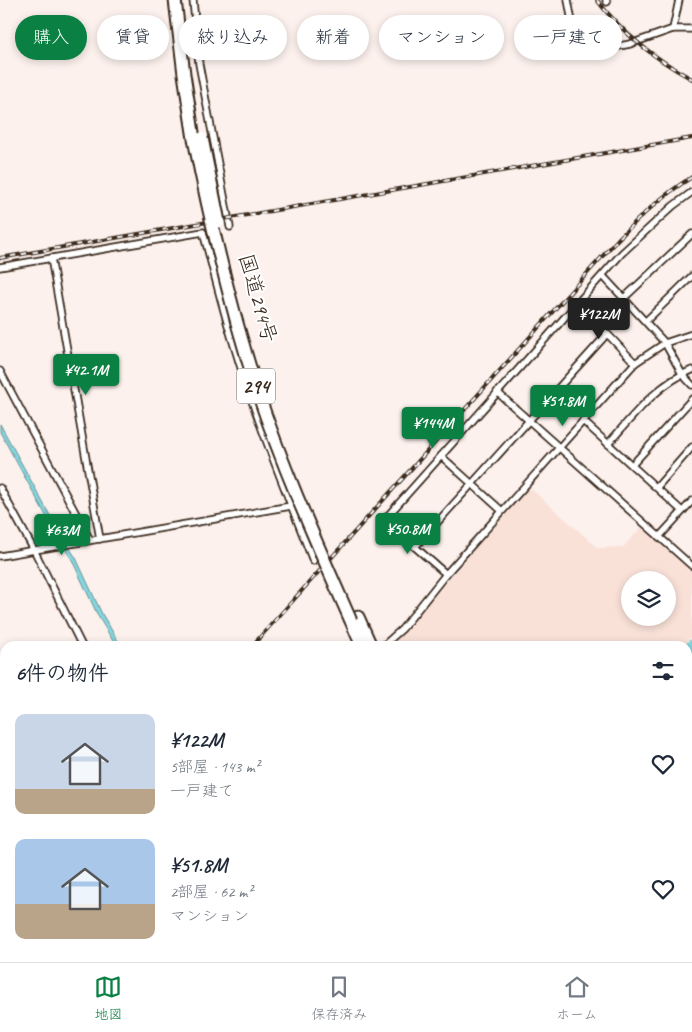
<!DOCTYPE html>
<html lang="ja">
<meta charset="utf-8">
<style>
:root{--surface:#fff;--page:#f2f2f3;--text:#1f2937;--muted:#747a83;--line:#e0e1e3;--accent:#0b8043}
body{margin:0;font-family:Caveat,"Klee One",sans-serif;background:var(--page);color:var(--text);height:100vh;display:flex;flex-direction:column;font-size:19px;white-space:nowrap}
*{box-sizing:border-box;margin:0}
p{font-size:16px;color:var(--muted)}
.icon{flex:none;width:28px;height:28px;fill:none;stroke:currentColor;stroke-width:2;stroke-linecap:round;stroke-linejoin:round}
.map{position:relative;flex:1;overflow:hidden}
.details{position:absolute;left:0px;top:641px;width:692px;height:321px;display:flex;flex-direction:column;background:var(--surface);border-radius:15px 15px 0 0;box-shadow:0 2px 8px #0003}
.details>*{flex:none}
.banner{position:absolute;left:15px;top:15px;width:662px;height:45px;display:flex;gap:10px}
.fabs{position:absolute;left:621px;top:571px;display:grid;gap:10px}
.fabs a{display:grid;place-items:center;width:55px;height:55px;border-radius:50%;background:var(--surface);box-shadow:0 2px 8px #0003;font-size:25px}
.price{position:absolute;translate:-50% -42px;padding:0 11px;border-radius:5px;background:var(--accent);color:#fff;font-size:16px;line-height:32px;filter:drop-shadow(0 1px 2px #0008)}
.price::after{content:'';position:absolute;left:50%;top:30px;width:15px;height:11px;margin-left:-8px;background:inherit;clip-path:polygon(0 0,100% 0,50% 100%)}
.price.active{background:#222;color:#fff}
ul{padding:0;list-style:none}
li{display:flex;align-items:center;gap:15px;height:125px;padding:0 15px}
li span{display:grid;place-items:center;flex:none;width:140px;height:100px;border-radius:10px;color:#555}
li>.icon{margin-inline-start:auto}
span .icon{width:60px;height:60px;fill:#fffc;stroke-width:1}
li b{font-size:21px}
h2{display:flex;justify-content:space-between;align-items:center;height:60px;padding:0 15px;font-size:21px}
.chip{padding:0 18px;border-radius:22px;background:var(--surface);box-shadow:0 2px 8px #0003;font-size:18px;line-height:45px}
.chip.active{background:var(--accent);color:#fff}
.menu{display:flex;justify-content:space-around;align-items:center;height:70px;border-top:1px solid var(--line);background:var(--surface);font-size:14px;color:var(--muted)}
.menu a{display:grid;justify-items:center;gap:2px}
.menu .active{color:var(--accent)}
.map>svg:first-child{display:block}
.built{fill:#f9e1d8;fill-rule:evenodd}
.water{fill:#85d5df;stroke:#679192}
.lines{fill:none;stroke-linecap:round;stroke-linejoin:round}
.river{stroke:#85d5df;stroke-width:11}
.street-casing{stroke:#3b2a1e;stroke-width:9}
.secondary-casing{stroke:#3b2a1e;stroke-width:12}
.primary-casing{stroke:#3b2a1e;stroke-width:12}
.highway-casing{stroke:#3b2a1e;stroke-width:15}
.street{stroke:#fff;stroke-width:5.5}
.secondary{stroke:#fff;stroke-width:9}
.primary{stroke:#fff;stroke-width:9}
.highway{stroke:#fff;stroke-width:11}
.rail-casing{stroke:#3b2a1e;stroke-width:4}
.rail{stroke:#fff;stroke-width:2;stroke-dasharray:5.5;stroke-linecap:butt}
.highway-bridge-casing{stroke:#3b2a1e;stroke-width:15;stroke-linecap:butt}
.highway-bridge{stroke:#fff;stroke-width:11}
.labels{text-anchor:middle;stroke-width:4;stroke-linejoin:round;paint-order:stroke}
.shield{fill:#fff;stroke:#766a62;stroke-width:1}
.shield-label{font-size:20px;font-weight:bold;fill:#3b2a1e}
.street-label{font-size:21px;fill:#3b2a1e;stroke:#fff}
</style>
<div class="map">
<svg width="692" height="962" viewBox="0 0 692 962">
<rect width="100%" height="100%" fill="#fcf1ed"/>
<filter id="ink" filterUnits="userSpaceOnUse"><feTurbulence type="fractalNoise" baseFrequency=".02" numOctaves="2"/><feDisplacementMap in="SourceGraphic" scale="10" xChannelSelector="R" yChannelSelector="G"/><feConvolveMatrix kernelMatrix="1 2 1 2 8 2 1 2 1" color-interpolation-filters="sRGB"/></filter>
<g filter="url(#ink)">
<path class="built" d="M527,488H530L598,548L623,547L642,527L692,572V636L684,646H391ZM630,580H668V618H630Z"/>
<polygon class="water" points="0,424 58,530 76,558 102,614 121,646 116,646 98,616 72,560 55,532 0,432"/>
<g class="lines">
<g class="river">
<polyline points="688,651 692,645"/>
<polyline points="554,958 555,962"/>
</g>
<defs>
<g id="street">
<polyline points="193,0 199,64 230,227"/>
<polyline points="568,0 578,54 630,44 673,29 692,29"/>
<polyline points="606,0 607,2"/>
<polyline points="673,29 679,0"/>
<polyline points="51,258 100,539"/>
<path d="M0,267L203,232C213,269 222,306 233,342C255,417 285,489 313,561"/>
<polyline points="603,276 665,343 682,374 692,385"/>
<polyline points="624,298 692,234"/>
<polyline points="578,303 635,363"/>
<polyline points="646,321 692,276"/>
<polyline points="0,371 90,540"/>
<polyline points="497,392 692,566"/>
<polyline points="583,421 682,511"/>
<path d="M608,444C633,416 657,384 692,370"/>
<polyline points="441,456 502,511"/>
<polyline points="632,465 692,399"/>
<polyline points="657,487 692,447"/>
<polyline points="0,488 34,550 82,646"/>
<polyline points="659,537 692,501"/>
<polyline points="415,547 607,334"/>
<polyline points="0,556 291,506"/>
<polyline points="446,574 384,520 622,253 673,206 692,192"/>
<polyline points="385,646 384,645 402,629 446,574 635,363 665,343 692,334"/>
<polyline points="688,781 692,781"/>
<polyline points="688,819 692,819"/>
<polyline points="0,832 5,832"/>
<polyline points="688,854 692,855"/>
<polyline points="560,958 560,962"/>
<polyline points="108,962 110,958"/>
<polyline points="225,962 226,958"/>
<polyline points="420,962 425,958"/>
</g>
<polyline id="secondary" points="688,716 692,711"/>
<polyline id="primary" points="478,962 481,958"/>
<g id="highway">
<polyline points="175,0 184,74 194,139"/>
<polyline points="358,617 371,646"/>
<polyline points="351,621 362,646"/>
<polyline points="492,958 493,962"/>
<polyline points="502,958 503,962"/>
</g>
</defs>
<use href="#street" class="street-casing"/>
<use href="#secondary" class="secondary-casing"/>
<use href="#primary" class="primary-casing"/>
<use href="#highway" class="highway-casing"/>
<use href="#street" class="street"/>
<use href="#secondary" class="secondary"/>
<use href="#primary" class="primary"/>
<use href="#highway" class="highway"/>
<defs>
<g id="rail">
<path d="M597,0C622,33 655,59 692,79"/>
<polyline points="0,258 692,138"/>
<path d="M252,646L618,239C641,216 664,194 692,177"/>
<polyline points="0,932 5,926"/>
</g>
</defs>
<use href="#rail" class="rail-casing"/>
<use href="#rail" class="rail"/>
<defs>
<g id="highway-bridge">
<polyline points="202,138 219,222"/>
<path d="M194,139C211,225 231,310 258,393C284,471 318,546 351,621"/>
</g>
</defs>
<use href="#highway-bridge" class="highway-bridge-casing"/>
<use href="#highway-bridge" class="highway-bridge"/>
</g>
</g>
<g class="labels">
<rect class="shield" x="237" y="368.5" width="38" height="35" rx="4"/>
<g class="shield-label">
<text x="256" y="393">294</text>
</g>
<g class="street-label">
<text transform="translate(258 298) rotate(74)" y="7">国道294号</text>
</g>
</g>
</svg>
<div class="fabs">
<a><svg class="icon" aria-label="layers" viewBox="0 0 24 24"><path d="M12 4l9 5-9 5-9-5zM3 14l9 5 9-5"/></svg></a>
</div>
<b class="price active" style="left:599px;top:340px">¥122M</b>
<b class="price" style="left:86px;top:396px">¥42.1M</b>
<b class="price" style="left:563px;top:427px">¥51.8M</b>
<b class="price" style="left:433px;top:449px">¥144M</b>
<b class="price" style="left:408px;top:555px">¥50.8M</b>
<b class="price" style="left:62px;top:556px">¥63M</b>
<div class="banner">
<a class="chip active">購入</a>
<a class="chip">賃貸</a>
<a class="chip">絞り込み</a>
<a class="chip">新着</a>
<a class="chip">マンション</a>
<a class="chip">一戸建て</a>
</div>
<section class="details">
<h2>6件の物件<svg class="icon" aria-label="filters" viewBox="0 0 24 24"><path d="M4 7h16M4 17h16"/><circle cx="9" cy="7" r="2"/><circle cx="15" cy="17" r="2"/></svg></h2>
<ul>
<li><span style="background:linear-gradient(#c9d6e8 75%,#b9a48a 0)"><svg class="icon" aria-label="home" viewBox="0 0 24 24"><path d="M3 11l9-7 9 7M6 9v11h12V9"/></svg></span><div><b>¥122M</b><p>5部屋 · 143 m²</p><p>一戸建て</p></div><svg class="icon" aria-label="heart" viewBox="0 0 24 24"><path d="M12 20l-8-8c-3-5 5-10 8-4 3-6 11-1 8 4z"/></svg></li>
<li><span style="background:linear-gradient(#a9c7e8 65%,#b9a48a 0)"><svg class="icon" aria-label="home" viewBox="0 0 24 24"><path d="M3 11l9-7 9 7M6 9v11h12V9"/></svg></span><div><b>¥51.8M</b><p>2部屋 · 62 m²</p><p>マンション</p></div><svg class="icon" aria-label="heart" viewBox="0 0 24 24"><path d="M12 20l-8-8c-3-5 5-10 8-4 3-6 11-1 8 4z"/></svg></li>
</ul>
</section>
</div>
<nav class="menu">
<a class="active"><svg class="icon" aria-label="map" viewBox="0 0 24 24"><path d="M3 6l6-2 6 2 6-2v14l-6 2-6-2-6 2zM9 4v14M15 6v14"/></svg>地図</a>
<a><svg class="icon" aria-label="saved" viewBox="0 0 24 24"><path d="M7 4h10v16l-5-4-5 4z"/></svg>保存済み</a>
<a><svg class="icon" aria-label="home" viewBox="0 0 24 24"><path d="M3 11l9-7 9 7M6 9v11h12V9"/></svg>ホーム</a>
</nav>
